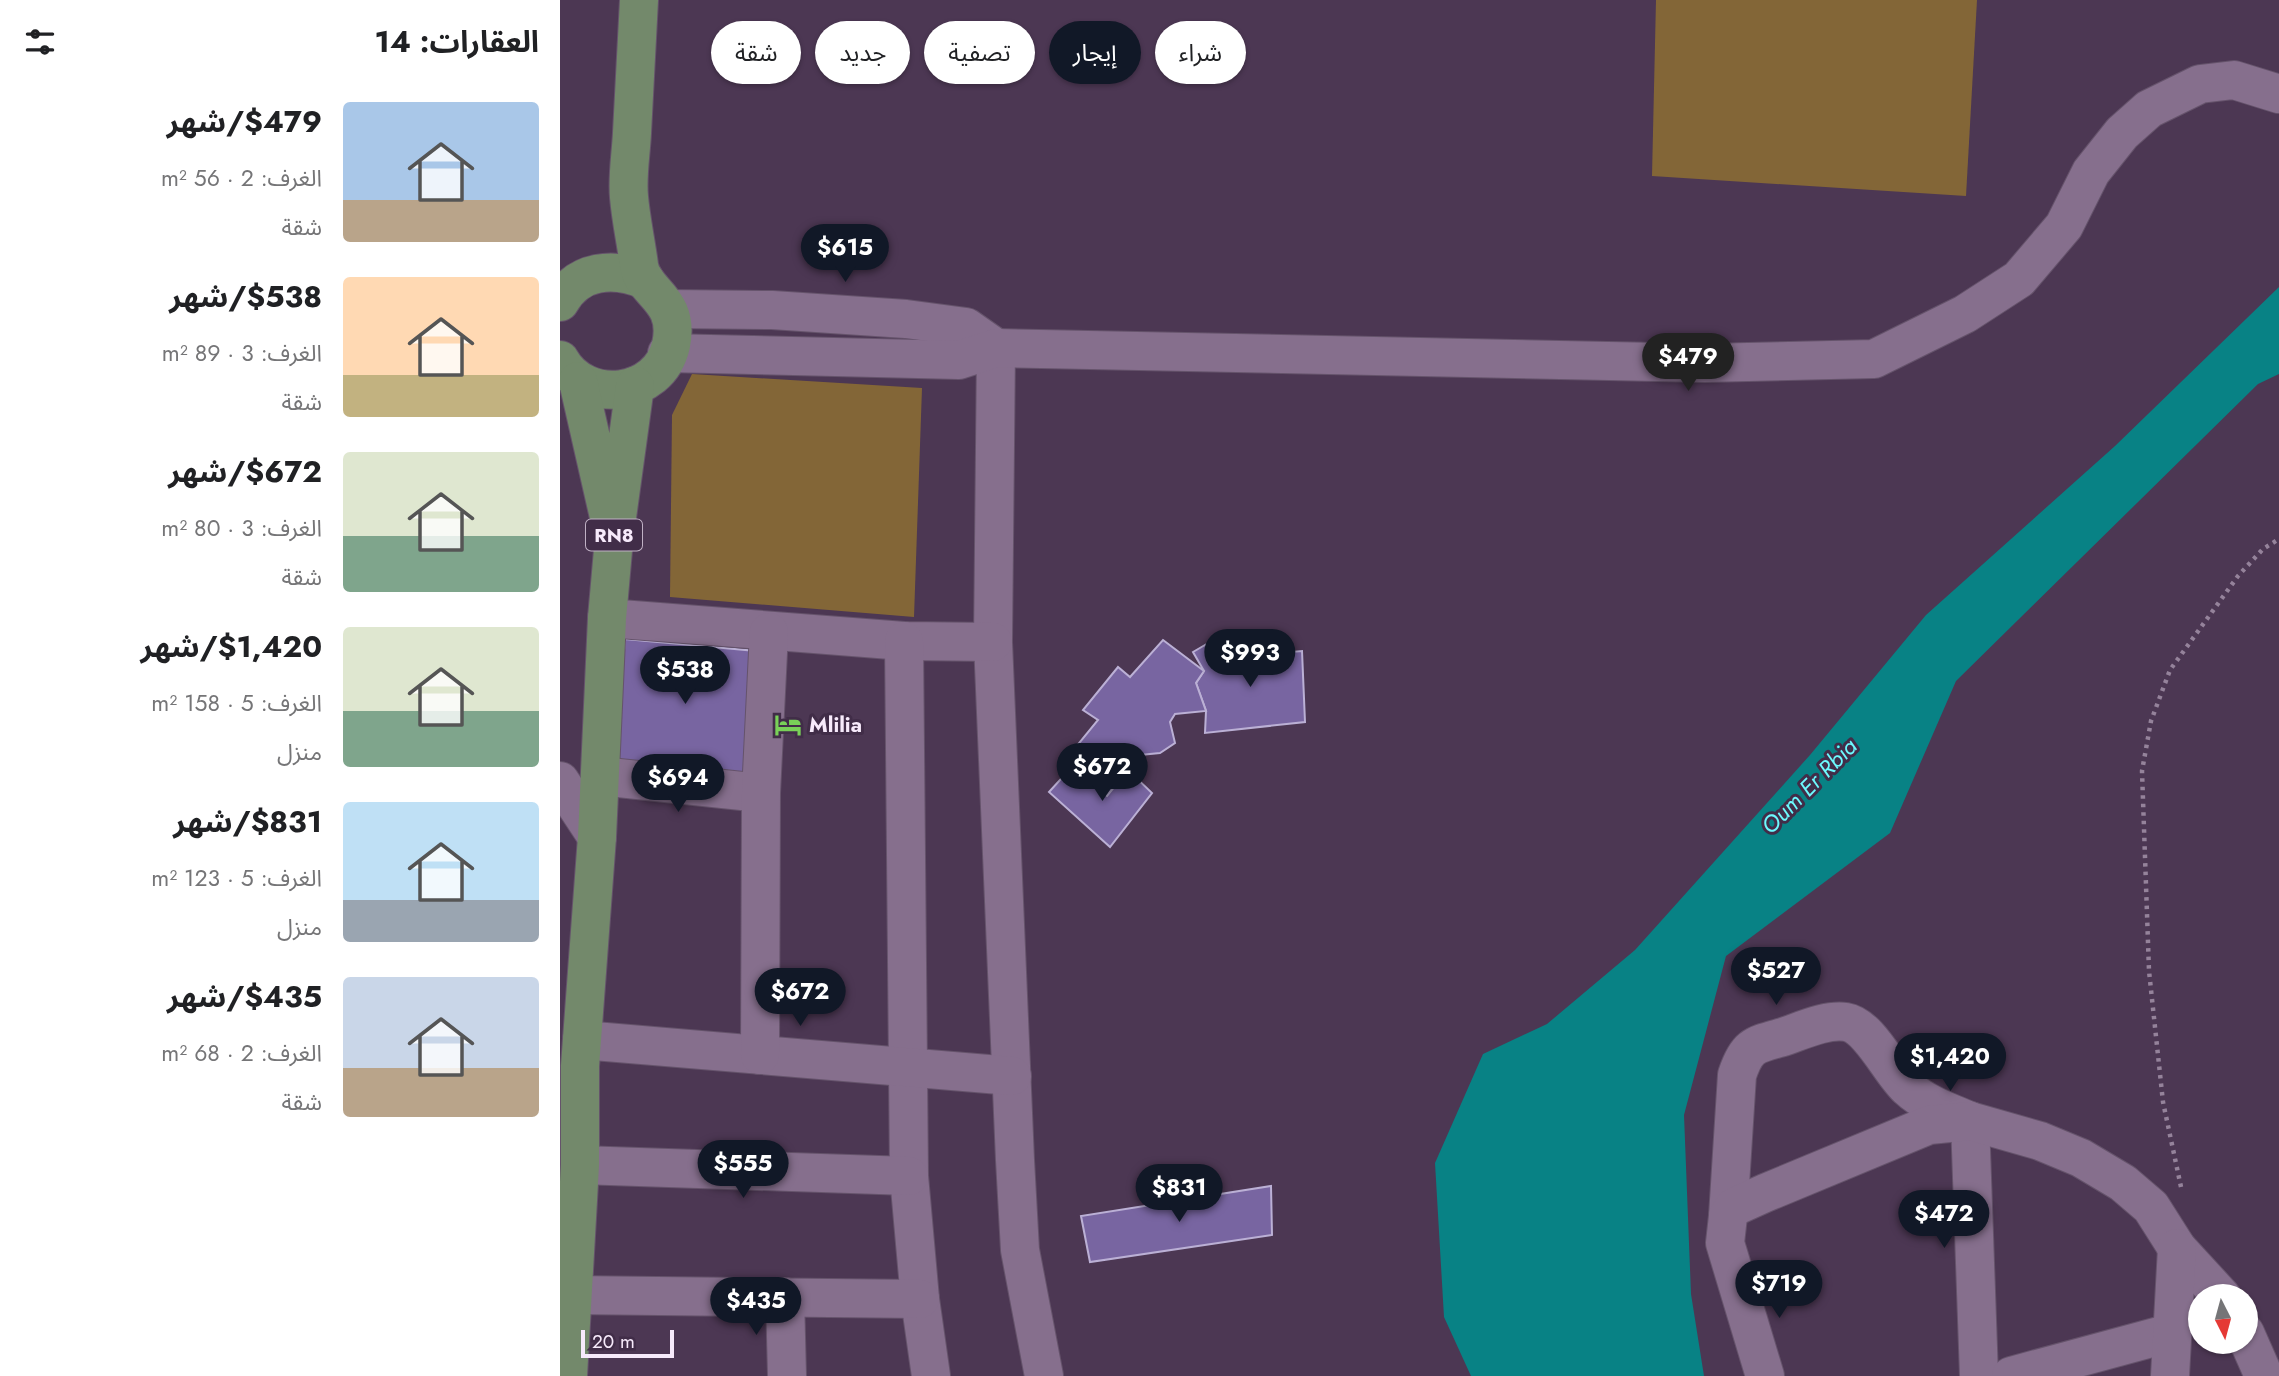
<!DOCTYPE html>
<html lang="ar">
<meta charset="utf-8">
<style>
:root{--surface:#fff;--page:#f6f6f6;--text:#202124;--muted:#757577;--accent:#111827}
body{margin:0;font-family:Jost,"Noto Sans Arabic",sans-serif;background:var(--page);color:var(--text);direction:rtl;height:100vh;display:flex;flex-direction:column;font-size:26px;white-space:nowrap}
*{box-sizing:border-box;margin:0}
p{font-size:23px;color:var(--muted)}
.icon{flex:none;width:38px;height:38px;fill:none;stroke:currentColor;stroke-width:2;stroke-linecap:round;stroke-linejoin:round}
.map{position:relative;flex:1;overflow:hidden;direction:ltr}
.details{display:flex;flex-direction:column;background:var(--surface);width:560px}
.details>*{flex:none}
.banner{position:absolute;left:21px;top:21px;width:665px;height:63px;direction:rtl;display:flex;gap:14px}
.needle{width:46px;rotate:174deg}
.tools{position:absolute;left:1628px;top:1284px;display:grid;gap:14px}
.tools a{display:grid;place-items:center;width:70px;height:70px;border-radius:50%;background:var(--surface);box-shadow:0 2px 5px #0004;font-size:35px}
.scale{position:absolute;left:21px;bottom:18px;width:93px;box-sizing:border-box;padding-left:7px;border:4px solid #f7eafb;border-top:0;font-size:19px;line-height:24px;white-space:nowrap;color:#f7eafb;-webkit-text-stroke:5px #412d48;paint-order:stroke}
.price{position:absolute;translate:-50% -60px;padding:0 16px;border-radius:24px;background:var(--accent);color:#fff;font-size:23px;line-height:46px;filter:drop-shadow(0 2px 4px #0008)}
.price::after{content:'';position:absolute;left:50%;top:42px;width:21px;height:16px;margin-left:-10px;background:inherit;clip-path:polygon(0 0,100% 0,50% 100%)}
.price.selected{background:#222;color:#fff}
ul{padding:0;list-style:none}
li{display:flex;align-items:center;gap:21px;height:175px;padding:0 21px}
li span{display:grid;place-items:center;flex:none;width:196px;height:140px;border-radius:7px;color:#555}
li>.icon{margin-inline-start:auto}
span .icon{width:84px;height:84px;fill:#fffc;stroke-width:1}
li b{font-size:30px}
h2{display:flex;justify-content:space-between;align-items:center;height:84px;padding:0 21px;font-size:30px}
.tag{padding:0 24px;border-radius:32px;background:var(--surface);box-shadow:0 2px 5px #0004;font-size:24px;line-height:63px}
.tag.selected{background:var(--accent);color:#fff}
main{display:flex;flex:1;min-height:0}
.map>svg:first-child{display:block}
.green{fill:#836637}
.water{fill:#088285}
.building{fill:#7865a1;stroke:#bbb0d5;stroke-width:2}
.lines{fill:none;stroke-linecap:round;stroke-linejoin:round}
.minor-casing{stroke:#65536b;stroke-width:40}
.major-casing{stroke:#65536b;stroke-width:40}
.path{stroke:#95839b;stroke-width:4.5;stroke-dasharray:3.5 5;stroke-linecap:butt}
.minor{stroke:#866f8d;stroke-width:38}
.major{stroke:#73896b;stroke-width:38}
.labels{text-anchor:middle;stroke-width:6;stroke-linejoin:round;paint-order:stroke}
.shield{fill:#412d48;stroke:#c0b1c5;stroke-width:2}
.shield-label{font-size:19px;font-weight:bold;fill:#f7eafb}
.poi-label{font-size:21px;font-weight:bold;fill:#f7eafb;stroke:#412d48;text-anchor:start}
.water-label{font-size:23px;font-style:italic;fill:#6cfafe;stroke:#412d48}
</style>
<main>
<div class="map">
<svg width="1719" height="1376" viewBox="0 0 1719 1376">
<rect width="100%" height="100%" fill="#4c3753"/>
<g class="green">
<polygon points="1096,0 1417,0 1406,196 1092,176"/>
<polygon points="132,374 362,388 354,617 110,597 112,415"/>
</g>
<polygon class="water" points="1719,287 1719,374 1698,384 1396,681 1330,833 1166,956 1124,1115 1131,1294 1144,1376 911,1376 884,1317 875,1163 923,1054 987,1024 1075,950 1250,755 1366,615 1555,446"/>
<g class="building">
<polygon points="657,638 675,657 742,651 745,722 645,733 646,711 636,683 644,671 633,652"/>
<polygon points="65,639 196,651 185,773 54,762"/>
<polygon points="603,640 644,671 636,683 646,711 615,714 610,722 615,743 600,753 580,755 547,796 502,764 538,720 523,710 558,667 570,677"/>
<polygon points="510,769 547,796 568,770 592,793 550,847 489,792"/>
<polygon points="711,1186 712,1235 530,1262 521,1216"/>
</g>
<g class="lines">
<defs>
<g id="minor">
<polyline points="108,309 212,310 346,319 406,327 436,348"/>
<polyline points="436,348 433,642 455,1160 460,1250 484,1376"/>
<polyline points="107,353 399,360 436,348 1145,363 1314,359 1405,314 1459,279 1504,226 1531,172 1562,133 1589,109 1640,84 1674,80 1719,94"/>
<polyline points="47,618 344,641 433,642"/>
<polyline points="344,641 349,1176 360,1299 371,1376"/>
<polyline points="40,776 201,793"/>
<polyline points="0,781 37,837"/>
<polyline points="22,1040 452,1076"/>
<polyline points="200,1055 201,793 209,632"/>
<polyline points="20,1165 349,1176"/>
<path d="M1168,1216L1177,1075C1187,1045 1194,1045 1223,1037C1241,1031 1266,1019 1286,1022C1310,1026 1330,1072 1348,1088C1365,1104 1389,1112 1410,1121L1419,1376"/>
<polyline points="12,1295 360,1299"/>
<polyline points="225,1297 227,1376"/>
<polyline points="1685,1333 1704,1376"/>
<polyline points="1205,1376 1165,1243 1168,1216 1174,1207 1205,1193 1369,1125 1410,1121 1480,1141 1521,1158 1563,1183 1591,1207 1617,1248 1662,1297"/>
<polyline points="1451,1376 1610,1333"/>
<polyline points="1610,1376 1617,1248"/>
</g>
<g id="major">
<path d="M0,302C18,269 54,267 85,280"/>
<path d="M0,360C25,405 99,398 111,345C121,298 82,293 79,265C76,242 71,220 69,197C67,176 71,154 72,133C74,89 77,44 79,0"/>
<polyline points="18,381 54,539 75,386"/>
<polyline points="8,1376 20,1165 20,1066 37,837 47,618 54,539"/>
</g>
</defs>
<use href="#minor" class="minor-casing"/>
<use href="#major" class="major-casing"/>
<polyline class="path" points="1621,1187 1603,1102 1589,971 1582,771 1591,721 1610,670 1678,576 1703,549 1719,539"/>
<use href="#minor" class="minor"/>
<use href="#major" class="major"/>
</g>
<defs>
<symbol id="hotel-bare" viewBox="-9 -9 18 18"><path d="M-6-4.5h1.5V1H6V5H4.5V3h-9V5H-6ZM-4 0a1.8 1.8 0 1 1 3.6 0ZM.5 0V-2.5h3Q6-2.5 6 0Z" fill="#79d158" stroke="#412d48" stroke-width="2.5" paint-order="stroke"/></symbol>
</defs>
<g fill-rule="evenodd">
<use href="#hotel-bare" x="209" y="706" width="38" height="38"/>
</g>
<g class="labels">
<rect class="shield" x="26" y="519.5" width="56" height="31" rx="5"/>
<g class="shield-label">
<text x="54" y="542">RN8</text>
</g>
<g class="poi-label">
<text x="249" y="732">Mlilia</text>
</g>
<g class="water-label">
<text transform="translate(1249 786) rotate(-45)" y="8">Oum Er Rbia</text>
</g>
</g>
</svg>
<div class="tools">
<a><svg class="needle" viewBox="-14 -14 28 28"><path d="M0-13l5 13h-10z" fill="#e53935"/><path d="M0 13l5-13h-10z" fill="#757577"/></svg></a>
</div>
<div class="scale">20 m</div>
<b class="price" style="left:285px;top:284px">$615</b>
<b class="price selected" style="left:1128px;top:393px">$479</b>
<b class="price" style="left:690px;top:689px">$993</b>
<b class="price" style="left:125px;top:706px">$538</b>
<b class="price" style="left:542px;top:803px">$672</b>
<b class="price" style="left:118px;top:814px">$694</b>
<b class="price" style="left:1216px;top:1007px">$527</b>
<b class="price" style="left:240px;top:1028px">$672</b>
<b class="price" style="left:1390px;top:1093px">$1,420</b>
<b class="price" style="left:183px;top:1200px">$555</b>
<b class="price" style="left:619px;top:1224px">$831</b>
<b class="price" style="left:1384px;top:1250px">$472</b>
<b class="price" style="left:1219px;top:1320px">$719</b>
<b class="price" style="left:196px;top:1337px">$435</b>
<div class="banner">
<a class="tag">شراء</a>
<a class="tag selected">إيجار</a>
<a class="tag">تصفية</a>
<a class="tag">جديد</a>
<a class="tag">شقة</a>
</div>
</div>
<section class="details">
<h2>العقارات: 14<svg class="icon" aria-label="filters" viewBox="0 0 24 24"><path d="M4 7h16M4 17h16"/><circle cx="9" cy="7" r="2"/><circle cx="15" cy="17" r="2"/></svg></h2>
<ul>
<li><span style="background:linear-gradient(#a9c7e8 70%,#b9a48a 0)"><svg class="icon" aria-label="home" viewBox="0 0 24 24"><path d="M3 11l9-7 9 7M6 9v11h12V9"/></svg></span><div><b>$479/شهر</b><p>الغرف: 2 · 56 m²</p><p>شقة</p></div></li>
<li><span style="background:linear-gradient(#ffd9b3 70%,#c2b280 0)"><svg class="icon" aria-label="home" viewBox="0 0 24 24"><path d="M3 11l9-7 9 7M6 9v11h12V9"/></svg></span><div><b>$538/شهر</b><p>الغرف: 3 · 89 m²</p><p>شقة</p></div></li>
<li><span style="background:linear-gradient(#dfe7d0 60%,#7fa58c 0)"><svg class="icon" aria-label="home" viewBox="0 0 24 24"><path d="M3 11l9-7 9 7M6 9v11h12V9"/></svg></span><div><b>$672/شهر</b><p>الغرف: 3 · 80 m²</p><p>شقة</p></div></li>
<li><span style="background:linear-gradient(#dfe7d0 60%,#7fa58c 0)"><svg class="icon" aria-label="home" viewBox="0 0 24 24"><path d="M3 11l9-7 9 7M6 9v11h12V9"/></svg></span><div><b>$1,420/شهر</b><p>الغرف: 5 · 158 m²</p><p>منزل</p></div></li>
<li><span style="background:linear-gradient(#bfe0f5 70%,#9aa5b1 0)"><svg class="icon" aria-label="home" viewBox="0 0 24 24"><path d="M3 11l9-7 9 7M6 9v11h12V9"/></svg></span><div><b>$831/شهر</b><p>الغرف: 5 · 123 m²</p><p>منزل</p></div></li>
<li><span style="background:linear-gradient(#c9d6e8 65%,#b9a48a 0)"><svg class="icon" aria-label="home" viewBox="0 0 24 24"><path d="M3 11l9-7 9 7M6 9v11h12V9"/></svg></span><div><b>$435/شهر</b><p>الغرف: 2 · 68 m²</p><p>شقة</p></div></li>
</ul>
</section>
</main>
